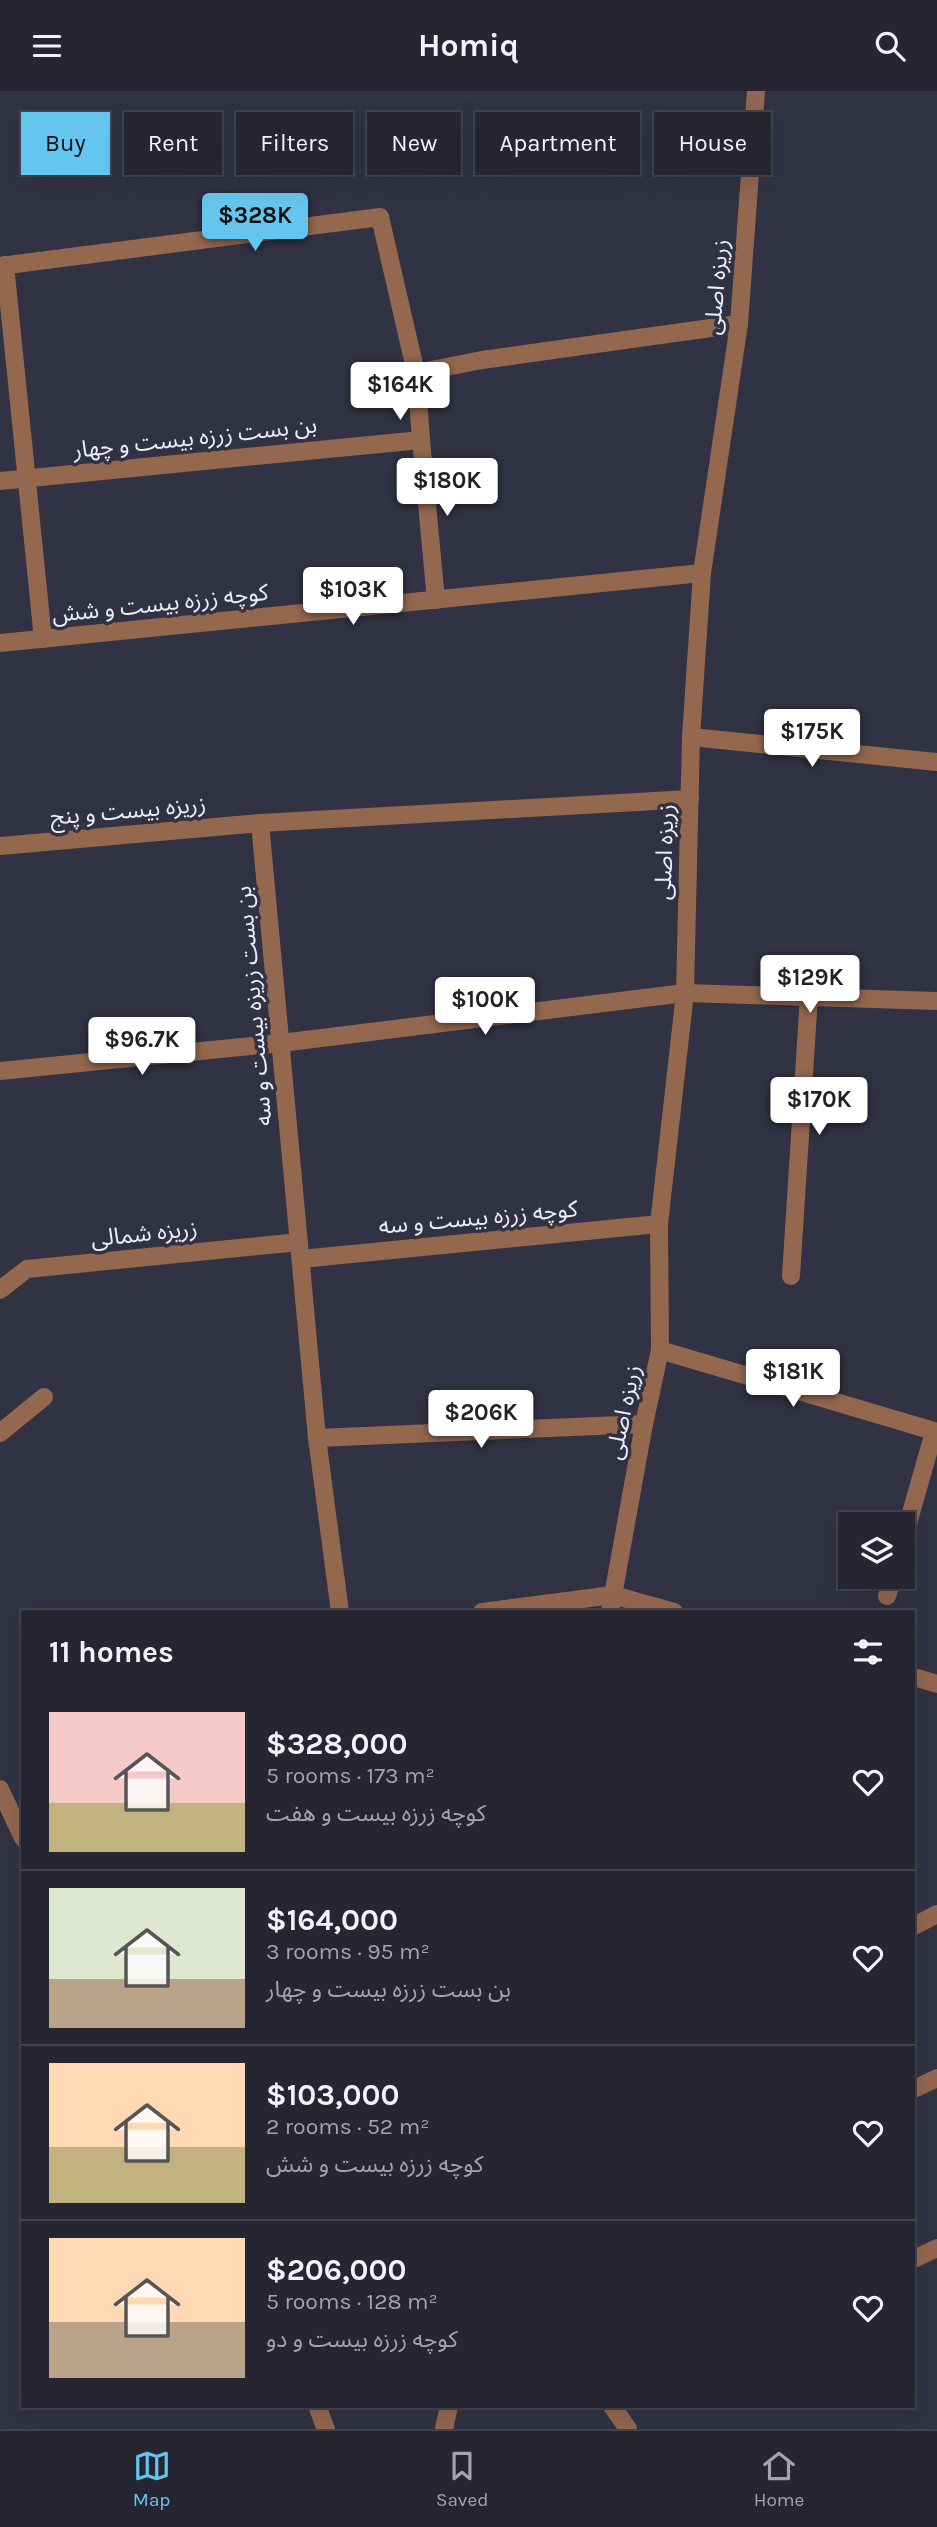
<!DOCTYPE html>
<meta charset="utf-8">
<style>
:root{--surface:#252632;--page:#31323e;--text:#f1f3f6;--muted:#a3a5ac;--line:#42434d;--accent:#64c5ee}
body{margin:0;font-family:Karla,"Noto Sans Arabic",sans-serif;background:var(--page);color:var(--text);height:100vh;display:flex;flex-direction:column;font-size:26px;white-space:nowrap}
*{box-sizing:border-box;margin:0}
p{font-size:23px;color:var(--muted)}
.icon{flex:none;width:38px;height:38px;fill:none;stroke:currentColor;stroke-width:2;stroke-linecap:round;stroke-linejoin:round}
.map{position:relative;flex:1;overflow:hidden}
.drawer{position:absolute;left:21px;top:1519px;width:894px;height:798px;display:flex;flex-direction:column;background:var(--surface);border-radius:0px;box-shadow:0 7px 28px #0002,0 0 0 2px var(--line)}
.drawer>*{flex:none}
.top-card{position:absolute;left:21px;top:21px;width:896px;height:63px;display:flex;gap:14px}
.buttons{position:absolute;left:838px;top:1421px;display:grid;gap:14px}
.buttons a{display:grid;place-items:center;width:77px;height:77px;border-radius:0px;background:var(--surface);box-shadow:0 7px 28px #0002,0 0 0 2px var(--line);font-size:35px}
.price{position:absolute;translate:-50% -60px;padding:0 16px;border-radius:7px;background:#fff;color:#222;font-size:23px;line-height:46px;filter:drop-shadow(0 2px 4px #0008)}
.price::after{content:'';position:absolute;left:50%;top:42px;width:21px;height:16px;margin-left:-10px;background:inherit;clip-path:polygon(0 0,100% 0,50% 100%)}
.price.on{background:var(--accent);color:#111}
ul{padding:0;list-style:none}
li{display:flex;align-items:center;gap:21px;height:175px;padding:0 28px}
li+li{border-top:2px solid var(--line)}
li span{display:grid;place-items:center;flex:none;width:196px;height:140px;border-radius:0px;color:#555}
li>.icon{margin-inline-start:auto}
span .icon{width:84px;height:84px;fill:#fffc;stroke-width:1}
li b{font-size:30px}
h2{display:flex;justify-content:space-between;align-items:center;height:84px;padding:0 28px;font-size:30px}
.chip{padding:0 24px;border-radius:0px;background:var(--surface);box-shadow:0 7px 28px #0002,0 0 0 2px var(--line);font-size:24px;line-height:63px}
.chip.on{background:var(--accent);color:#111}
header{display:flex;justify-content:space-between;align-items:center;height:91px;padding:0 28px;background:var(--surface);font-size:32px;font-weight:700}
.tabs{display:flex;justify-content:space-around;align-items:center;height:98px;border-top:2px solid var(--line);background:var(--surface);font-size:19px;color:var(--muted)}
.tabs a{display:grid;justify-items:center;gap:4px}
.tabs .on{color:var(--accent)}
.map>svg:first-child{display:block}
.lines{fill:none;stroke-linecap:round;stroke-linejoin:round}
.minor{stroke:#94674f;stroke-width:18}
.labels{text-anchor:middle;stroke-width:7;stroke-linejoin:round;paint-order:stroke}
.street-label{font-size:23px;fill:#edeef9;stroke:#313243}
</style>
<header><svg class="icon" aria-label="menu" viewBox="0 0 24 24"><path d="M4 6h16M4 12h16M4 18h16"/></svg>Homiq<svg class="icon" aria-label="search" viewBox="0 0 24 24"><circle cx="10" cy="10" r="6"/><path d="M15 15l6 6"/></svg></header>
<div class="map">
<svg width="937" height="2338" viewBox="0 0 937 2338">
<rect width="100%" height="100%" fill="#313243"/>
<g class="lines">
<g class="minor">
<polyline points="5,174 43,548"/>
<polyline points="0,175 380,126 416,282"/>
<polyline points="421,349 436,509"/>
<polyline points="0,390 421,349 416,282 482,269 739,233"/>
<polyline points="0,552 702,482"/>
<polyline points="691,646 937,671"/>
<polyline points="0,755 260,732"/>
<polyline points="0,980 281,952 685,902 937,910"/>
<polyline points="301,1168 659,1133"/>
<polyline points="791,1185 809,905"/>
<polyline points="0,1199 27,1178 299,1151"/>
<polyline points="660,1259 937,1341"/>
<polyline points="0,1342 44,1306"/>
<polyline points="317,1347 644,1333"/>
<polyline points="903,1450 934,1341"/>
<polyline points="887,1505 893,1486"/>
<polyline points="340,1521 317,1347 260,732 690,708"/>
<polyline points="482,1521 613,1504 674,1521"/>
<polyline points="610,1521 644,1333 660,1259 659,1133 685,902 691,646 702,482 739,233 756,0"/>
<polyline points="914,1586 937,1593"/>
<polyline points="0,1698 23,1747"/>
<polyline points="914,1835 937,1823"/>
<polyline points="914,1998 937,1987"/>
<polyline points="914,2168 937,2157"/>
<polyline points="317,2315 326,2338"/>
<polyline points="612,2315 628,2338"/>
<polyline points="444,2338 449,2315"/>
</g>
</g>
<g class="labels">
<g class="street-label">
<text transform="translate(716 196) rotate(-85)" y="8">زریزه اصلی</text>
<text transform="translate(195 346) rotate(-6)" y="8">بن بست زرزه بیست و چهار</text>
<text transform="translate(160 512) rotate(-6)" y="8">کوچه زرزه بیست و شش</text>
<text transform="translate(128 719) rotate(-5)" y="8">زریزه بیست و پنج</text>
<text transform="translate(664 761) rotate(-88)" y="8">زریزه اصلی</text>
<text transform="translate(253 915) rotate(-95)" y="8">بن بست زریزه بیست و سه</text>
<text transform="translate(478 1126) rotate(-5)" y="8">کوچه زرزه بیست و سه</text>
<text transform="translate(144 1142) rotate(-6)" y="8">زریزه شمالی</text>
<text transform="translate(623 1321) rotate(-78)" y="8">زریزه اصلی</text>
</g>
</g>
</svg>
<div class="buttons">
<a><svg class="icon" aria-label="layers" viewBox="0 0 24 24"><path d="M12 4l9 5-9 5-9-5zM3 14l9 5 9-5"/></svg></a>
</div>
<b class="price on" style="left:255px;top:162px">$328K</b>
<b class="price" style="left:400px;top:331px">$164K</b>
<b class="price" style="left:447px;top:427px">$180K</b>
<b class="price" style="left:353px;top:536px">$103K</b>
<b class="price" style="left:812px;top:678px">$175K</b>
<b class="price" style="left:810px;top:924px">$129K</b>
<b class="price" style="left:485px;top:946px">$100K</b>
<b class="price" style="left:142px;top:986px">$96.7K</b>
<b class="price" style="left:819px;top:1046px">$170K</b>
<b class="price" style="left:793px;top:1318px">$181K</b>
<b class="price" style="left:481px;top:1359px">$206K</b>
<div class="top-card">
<a class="chip on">Buy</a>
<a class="chip">Rent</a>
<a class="chip">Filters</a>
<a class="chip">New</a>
<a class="chip">Apartment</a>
<a class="chip">House</a>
</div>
<section class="drawer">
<h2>11 homes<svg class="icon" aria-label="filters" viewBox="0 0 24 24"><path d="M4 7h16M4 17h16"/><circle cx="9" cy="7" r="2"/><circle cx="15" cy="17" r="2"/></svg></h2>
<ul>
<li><span style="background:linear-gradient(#f6c9c9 65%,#c2b280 0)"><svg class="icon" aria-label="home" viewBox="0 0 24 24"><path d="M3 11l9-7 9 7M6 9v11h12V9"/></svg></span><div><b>$328,000</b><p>5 rooms · 173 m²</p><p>کوچه زرزه بیست و هفت</p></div><svg class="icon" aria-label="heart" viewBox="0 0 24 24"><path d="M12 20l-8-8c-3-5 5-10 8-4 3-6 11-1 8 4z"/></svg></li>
<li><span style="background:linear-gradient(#dfe7d0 65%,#b9a48a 0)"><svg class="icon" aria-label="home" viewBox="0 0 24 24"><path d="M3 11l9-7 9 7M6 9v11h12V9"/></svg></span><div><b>$164,000</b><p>3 rooms · 95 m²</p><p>بن بست زرزه بیست و چهار</p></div><svg class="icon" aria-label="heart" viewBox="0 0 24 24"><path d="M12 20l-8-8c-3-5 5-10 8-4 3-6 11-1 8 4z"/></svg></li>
<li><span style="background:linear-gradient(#ffd9b3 60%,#c2b280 0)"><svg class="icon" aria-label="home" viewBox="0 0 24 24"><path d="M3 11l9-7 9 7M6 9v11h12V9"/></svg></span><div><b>$103,000</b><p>2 rooms · 52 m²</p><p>کوچه زرزه بیست و شش</p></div><svg class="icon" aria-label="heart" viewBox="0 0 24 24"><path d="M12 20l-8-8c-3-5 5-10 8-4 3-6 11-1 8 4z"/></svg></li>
<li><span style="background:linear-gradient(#ffd9b3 60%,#b9a48a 0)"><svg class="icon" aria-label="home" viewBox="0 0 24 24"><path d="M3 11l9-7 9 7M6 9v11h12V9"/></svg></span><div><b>$206,000</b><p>5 rooms · 128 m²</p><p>کوچه زرزه بیست و دو</p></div><svg class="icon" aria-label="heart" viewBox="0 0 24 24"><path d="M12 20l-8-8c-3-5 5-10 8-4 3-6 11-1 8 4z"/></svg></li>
</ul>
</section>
</div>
<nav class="tabs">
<a class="on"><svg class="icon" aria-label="map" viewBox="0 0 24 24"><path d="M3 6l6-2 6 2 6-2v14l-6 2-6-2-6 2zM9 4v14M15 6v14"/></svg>Map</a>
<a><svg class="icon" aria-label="saved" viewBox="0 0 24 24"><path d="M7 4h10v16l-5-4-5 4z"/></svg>Saved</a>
<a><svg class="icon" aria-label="home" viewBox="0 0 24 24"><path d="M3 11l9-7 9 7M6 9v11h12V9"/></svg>Home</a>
</nav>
